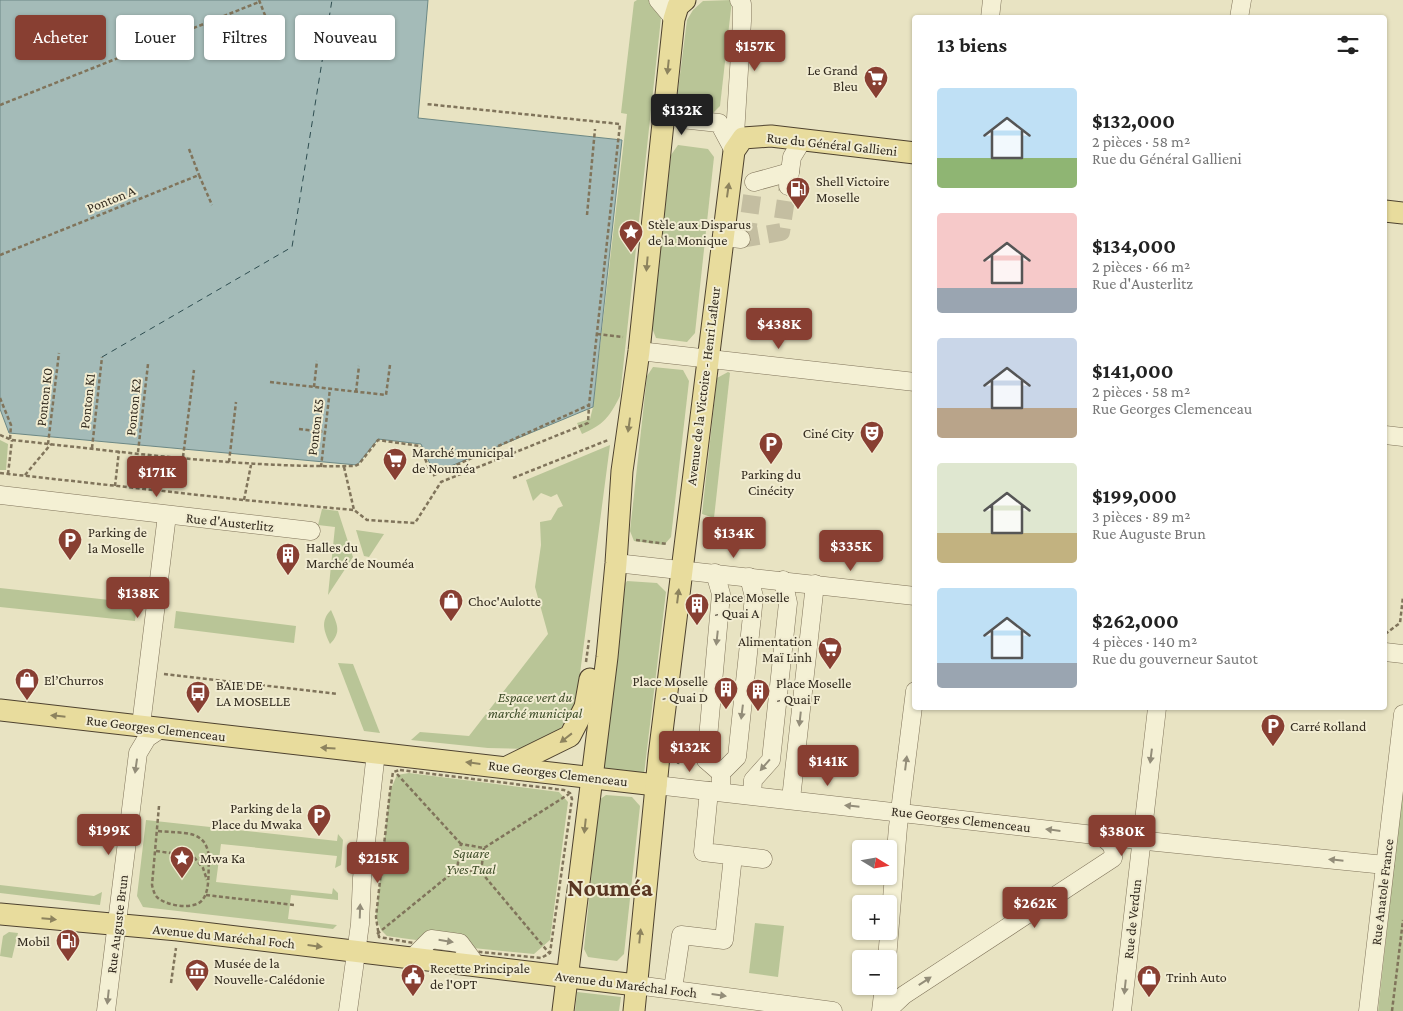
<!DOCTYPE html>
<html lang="fr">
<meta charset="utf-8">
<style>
:root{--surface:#fff;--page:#f2f2f2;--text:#222;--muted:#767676;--accent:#883f32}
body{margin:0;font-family:"Crimson Pro",serif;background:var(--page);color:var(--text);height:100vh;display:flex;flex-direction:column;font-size:19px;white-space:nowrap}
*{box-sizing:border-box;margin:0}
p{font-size:16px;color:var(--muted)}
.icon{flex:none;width:28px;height:28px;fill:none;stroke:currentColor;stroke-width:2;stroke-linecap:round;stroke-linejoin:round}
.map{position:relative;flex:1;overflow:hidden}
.drawer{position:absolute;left:912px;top:15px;width:475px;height:695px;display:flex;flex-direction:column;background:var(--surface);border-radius:5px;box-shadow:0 1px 4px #0004}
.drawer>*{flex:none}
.banner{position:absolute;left:15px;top:15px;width:475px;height:45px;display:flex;gap:10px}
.needle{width:32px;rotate:101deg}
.buttons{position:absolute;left:852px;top:840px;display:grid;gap:10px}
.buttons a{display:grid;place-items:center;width:45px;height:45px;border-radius:5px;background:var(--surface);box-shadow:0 1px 4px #0004;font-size:25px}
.price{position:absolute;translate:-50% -42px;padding:0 11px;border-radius:5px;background:var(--accent);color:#fff;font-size:16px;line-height:32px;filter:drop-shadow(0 1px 2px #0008)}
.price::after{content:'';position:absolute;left:50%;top:30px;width:15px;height:11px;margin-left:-8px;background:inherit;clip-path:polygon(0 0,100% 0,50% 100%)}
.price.active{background:#222;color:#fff}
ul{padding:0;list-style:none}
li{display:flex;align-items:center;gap:15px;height:125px;padding:0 25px}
li span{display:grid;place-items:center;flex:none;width:140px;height:100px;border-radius:5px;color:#555}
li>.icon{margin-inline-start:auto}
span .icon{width:60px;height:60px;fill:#fffc;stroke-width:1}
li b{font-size:21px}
h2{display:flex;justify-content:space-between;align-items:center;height:60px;padding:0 25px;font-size:21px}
.pill{padding:0 18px;border-radius:5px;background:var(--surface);box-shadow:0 1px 4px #0004;font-size:18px;line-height:45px}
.pill.active{background:var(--accent);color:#fff}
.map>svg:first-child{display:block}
.green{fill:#b9c597}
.water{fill:#a4bbb8;stroke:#6c8885}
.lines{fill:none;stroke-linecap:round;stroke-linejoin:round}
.ferry{stroke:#2e4d50;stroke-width:1;stroke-dasharray:6 5;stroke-linecap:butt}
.minor-tunnel{stroke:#c4bea1;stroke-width:18;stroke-dasharray:18 9;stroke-linecap:butt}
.minor-casing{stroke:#80745b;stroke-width:19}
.major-casing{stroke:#4e422f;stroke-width:23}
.path{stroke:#80745b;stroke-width:2.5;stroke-dasharray:4 2.5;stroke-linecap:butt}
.minor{stroke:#f4f0d4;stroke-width:18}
.major{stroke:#e8dc9d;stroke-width:21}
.oneway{fill:#8d835e}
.oneway2{fill:#938d79}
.labels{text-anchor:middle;stroke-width:4;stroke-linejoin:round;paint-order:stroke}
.poi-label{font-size:14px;fill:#322a1e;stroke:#f1ecd1;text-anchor:start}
.street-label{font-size:14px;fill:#322a1e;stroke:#f1ecd1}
.park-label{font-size:14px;font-style:italic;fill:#3d4c27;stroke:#f1ecd1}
.town-label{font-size:24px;font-weight:bold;fill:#593622;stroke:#f1ecd1}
</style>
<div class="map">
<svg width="1403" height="1011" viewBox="0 0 1403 1011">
<rect width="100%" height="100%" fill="#e8e3c2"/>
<g class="green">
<path d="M637,0H650L661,18L620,396C609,418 604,424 582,434L577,423L590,419L593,407L627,114L621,113L634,2Z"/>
<polygon points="732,0 720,106 713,113 683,110 677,98 687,20 693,10 703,1"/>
<polygon points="678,145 708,149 714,157 695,333 687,342 656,338 652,328 671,155"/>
<polygon points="653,367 683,370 689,381 671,537 664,545 634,541 630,531 647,376"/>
<polygon points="728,372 730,373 714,518 702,514 717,378"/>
<polygon points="0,440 8,444 6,470 0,470"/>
<polygon points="610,445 576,704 559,731 527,749 488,748 411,740 420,732 469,736 548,634 535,587 541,545 540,522 551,520 558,508 563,506 557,494 551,497 541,493 533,501 526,480"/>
<polygon points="322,509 338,511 353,557 328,595 335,527 318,525"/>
<polygon points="356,530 384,534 369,557 364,556"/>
<polygon points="627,581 657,583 666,592 644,774 605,770 603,763 622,588"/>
<polygon points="0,588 137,603 135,621 0,607"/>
<path d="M331,610C337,624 342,632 330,644C324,631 320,621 331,610Z"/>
<polygon points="176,611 296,626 294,643 174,628"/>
<polygon points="338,663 353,664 380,733 364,731"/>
<polygon points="409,773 559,792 568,802 550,940 534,954 473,948 427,936 416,940 387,936 381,930 376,917 390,791 397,775"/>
<polygon points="1403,785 1403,1011 1378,1011"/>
<polygon points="606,795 632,797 640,806 624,954 617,961 588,957 584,949 599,800"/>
<polygon points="146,820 337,841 338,834 343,840 341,865 335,868 337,856 221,844 216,882 332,894 333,888 338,893 338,900 291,895 288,919 337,925 333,929 143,907 137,896"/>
<polygon points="0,885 94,896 102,892 100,905 0,893"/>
<polygon points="755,923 784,926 778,977 749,973"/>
<polygon points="9,932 18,933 12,958 0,956 3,936"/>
<polygon points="577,992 621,997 619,1011 575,1011"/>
</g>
<polygon class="water" points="0,0 428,0 418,118 622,140 593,407 434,473 421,444 378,439 357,465 9,433 0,409"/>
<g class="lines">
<polyline class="ferry" points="102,357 292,247 332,0"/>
<g class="minor-tunnel">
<polyline points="741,239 781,232 788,186"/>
<polyline points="746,240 754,182"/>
</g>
<defs>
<g id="minor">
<polyline points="658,0 674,19"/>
<polyline points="990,18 992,0"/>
<polyline points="1239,18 1242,0"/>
<polyline points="665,94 672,109 681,119 719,123 734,151"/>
<polyline points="734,151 742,21 742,4 739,0"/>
<polyline points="754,182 790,172"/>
<polyline points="788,186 792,157 803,139"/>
<polyline points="722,237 741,239"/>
<polyline points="639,351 915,382"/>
<polyline points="1385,435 1403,437"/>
<polyline points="0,495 311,531"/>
<polyline points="616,563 915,596"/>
<polyline points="715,573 721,594 706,760 721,773"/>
<polyline points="1385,652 1403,654"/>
<polyline points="141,725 167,515"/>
<polyline points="656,785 1147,841 1385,865"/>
<polyline points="709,791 703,852 763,859"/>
<polyline points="721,792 721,773 737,757 754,597 749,577"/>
<polyline points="752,795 753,780 771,760 788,603 783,580"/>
<polyline points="791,799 815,584"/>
<polyline points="412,958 431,939 460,943 477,966"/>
<polyline points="887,959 898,827 915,691"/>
<polyline points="636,985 833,1011"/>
<polyline points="673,989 681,935 724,940 733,856"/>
<polyline points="106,1011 138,753 147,738 162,728"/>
<polyline points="348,1011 360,924 362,878 376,752"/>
<polyline points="881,1011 884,986"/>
<path d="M887,1011L904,995L1113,858C1115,846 1110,842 1100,836"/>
<polyline points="1122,1011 1157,708"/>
<polyline points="1368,1011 1403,714"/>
</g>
<g id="major">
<polyline points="1385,211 1403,213"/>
<polyline points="0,710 656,785"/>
<polyline points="507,767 570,736 585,707 590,679"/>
<polyline points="0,914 178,930 636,985"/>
<polyline points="563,1011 607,657 616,563 622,471 639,351 674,19 678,6 685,0"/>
<polyline points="634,1011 659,756 734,151 743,138 771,136 915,153"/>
</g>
</defs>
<use href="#minor" class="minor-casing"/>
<use href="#major" class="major-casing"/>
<g class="path">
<polyline points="259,0 272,33"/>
<polyline points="0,105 259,2"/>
<polyline points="189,149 199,175"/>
<polyline points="587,215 595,129"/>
<polyline points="0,255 199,175 212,205"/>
<polyline points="597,334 623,337"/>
<polyline points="270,382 386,395 390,365"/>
<polyline points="314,387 317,361"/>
<polyline points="356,392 359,366"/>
<polyline points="0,398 11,425 10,439"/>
<polyline points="299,429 325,432"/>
<path d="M0,435L12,440C125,452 240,468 355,466L359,464L378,440L420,446L432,476L589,405L620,124L426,104"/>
<polyline points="48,444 59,353"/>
<polyline points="92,448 102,357"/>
<polyline points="138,452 148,364"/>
<polyline points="183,457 194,370"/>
<polyline points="229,462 236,402"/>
<polyline points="321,467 330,389"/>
<polyline points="344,467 354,510 367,520 415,523 441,482 588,423 589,405"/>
<polyline points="0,473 244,500 354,510"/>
<polyline points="8,474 12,440"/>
<polyline points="25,475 51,444"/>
<polyline points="513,478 608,440"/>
<polyline points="115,486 119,451"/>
<polyline points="244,500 251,465"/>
<polyline points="636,540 667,544"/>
<polyline points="1385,634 1400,623 1403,597"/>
<polyline points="586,662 589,640"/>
<polyline points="164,674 338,694"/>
<polyline points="678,764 680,751"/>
<polygon points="400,770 564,790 570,793 572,799 550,953 541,958 471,951 465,942 427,937 419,944 379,937 376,917 390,791 393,772"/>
<polyline points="397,774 461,844"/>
<path d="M159,806L152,885C153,889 154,893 156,896C164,906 196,911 203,899C210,890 208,871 209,860L224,862"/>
<path d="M158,831C183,834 208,828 209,860"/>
<polyline points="484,848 481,872 457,869 461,844 484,848 569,794"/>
<polyline points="156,851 193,856 203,868 207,880"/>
<polyline points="481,872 549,953"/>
<polyline points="206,895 294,905"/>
<polyline points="377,934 457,869"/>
<polyline points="171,983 176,948"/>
<polyline points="1392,1011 1403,920"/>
</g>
<use href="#minor" class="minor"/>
<use href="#major" class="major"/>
</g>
<defs><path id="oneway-solid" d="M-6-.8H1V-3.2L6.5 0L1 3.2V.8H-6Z" transform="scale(1.25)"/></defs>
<g class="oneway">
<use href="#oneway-solid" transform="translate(668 67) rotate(96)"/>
<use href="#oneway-solid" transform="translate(728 190) rotate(-82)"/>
<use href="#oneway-solid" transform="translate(647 264) rotate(95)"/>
<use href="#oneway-solid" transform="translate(629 425) rotate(98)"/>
<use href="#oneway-solid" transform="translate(678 596) rotate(-83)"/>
<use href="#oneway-solid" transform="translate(58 716) rotate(-174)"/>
<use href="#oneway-solid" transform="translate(566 738) rotate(142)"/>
<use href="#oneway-solid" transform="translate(328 748) rotate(-176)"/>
<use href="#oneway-solid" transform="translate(473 763) rotate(-173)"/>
<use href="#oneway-solid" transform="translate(585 826) rotate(96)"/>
<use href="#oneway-solid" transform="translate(49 919) rotate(5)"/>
<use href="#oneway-solid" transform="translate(640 936) rotate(-84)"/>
<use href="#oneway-solid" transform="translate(315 946) rotate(7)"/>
</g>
<g class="oneway2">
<use href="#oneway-solid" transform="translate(717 638) rotate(96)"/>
<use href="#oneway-solid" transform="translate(742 712) rotate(97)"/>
<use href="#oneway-solid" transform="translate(800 719) rotate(96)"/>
<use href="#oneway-solid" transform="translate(1151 756) rotate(97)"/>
<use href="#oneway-solid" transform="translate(906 763) rotate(-83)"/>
<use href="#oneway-solid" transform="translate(765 765) rotate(131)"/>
<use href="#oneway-solid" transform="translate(136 766) rotate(98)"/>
<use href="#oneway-solid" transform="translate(852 806) rotate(-174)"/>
<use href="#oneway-solid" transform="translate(1053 830) rotate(-173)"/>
<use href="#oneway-solid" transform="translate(1336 860) rotate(-174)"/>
<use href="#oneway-solid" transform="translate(360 911) rotate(-88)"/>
<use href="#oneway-solid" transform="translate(446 941) rotate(9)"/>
<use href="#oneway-solid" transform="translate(925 981) rotate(-33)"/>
<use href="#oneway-solid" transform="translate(1125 987) rotate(96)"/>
<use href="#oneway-solid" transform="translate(719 995) rotate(8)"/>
<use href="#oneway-solid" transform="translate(108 997) rotate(96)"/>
</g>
<defs>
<symbol id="supermarket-pin" viewBox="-11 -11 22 30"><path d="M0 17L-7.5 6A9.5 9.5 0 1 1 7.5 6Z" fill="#883f32" stroke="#f1ecd1"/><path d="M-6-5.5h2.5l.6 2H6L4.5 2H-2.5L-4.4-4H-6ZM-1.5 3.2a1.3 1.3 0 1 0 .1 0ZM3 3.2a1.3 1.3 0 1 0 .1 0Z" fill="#fff"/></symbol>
<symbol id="fuel-pin" viewBox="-11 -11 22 30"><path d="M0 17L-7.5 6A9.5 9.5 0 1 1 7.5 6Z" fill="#883f32" stroke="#f1ecd1"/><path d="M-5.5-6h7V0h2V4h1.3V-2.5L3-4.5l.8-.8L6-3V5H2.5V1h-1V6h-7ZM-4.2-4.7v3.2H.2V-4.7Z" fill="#fff"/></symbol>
<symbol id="sight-pin" viewBox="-11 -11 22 30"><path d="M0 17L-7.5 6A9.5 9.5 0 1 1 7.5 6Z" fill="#883f32" stroke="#f1ecd1"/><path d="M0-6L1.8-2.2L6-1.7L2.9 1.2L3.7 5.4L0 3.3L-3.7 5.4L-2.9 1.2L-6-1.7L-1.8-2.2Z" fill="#fff"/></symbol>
<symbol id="theatre-pin" viewBox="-11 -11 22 30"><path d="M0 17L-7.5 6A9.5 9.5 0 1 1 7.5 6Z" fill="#883f32" stroke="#f1ecd1"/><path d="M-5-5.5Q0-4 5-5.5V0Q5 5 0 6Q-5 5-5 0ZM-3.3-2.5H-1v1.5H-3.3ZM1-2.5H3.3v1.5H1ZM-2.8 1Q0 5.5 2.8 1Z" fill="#fff"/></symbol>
<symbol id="parking-pin" viewBox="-11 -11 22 30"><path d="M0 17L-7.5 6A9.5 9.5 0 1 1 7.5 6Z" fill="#883f32" stroke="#f1ecd1"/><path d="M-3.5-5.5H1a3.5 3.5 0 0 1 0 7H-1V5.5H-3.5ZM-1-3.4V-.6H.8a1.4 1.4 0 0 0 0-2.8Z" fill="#fff"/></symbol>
<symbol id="building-pin" viewBox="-11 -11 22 30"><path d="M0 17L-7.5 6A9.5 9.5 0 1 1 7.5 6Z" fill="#883f32" stroke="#f1ecd1"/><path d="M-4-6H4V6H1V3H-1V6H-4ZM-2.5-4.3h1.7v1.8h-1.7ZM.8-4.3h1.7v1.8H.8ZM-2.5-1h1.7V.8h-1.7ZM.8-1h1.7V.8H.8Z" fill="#fff"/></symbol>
<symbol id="shop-pin" viewBox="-11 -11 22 30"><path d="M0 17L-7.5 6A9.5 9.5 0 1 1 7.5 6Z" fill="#883f32" stroke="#f1ecd1"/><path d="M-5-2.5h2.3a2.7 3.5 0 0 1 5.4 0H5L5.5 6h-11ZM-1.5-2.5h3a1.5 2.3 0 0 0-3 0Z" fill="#fff"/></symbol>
<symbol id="bus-pin" viewBox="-11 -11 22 30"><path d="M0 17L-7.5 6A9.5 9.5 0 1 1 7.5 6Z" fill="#883f32" stroke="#f1ecd1"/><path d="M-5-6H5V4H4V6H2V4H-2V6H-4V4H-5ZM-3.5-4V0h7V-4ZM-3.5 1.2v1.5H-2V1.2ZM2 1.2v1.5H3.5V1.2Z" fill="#fff"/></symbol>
<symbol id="museum-pin" viewBox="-11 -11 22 30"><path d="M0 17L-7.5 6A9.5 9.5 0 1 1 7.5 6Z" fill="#883f32" stroke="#f1ecd1"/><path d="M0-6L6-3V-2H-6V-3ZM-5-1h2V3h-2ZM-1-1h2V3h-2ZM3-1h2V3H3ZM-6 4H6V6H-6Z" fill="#fff"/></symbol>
<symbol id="civic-pin" viewBox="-11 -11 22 30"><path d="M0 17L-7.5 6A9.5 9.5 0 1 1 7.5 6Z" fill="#883f32" stroke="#f1ecd1"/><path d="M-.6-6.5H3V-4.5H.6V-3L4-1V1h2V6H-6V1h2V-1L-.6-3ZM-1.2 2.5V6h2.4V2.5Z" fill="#fff"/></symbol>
</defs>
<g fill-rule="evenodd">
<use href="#supermarket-pin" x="862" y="64" width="28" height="38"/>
<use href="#fuel-pin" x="784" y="175" width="28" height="38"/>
<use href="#sight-pin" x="617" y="218" width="28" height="38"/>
<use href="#theatre-pin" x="858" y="419" width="28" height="38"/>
<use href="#parking-pin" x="757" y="430" width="28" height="38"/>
<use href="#supermarket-pin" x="381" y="446" width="28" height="38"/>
<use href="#parking-pin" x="56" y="526" width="28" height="38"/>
<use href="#building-pin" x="274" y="541" width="28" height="38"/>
<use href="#shop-pin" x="437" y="587" width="28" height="38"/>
<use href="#building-pin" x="683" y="591" width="28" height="38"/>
<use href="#supermarket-pin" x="816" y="635" width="28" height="38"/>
<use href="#shop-pin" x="13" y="666" width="28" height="38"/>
<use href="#building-pin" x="712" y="675" width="28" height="38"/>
<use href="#building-pin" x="744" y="677" width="28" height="38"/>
<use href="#bus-pin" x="184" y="679" width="28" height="38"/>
<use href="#parking-pin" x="1259" y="712" width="28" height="38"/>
<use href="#parking-pin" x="305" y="802" width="28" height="38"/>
<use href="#sight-pin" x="168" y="844" width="28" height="38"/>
<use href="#fuel-pin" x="54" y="927" width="28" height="38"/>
<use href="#museum-pin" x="183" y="957" width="28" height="38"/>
<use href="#civic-pin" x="399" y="962" width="28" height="38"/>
<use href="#shop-pin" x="1135" y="963" width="28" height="38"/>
</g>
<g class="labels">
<g class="poi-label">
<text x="858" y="75" text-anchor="end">Le Grand<tspan x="858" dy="16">Bleu</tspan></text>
<text x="816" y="186">Shell Victoire<tspan x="816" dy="16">Moselle</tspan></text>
<text x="648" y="229">Stèle aux Disparus<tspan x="648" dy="16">de la Monique</tspan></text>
<text x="854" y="438" text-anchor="end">Ciné City</text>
<text x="412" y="457">Marché municipal<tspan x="412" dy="16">de Nouméa</tspan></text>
<text x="771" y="479" text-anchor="middle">Parking du<tspan x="771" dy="16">Cinécity</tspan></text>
<text x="88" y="537">Parking de<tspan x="88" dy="16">la Moselle</tspan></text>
<text x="306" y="552">Halles du<tspan x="306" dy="16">Marché de Nouméa</tspan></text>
<text x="714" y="602">Place Moselle<tspan x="714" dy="16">- Quai A</tspan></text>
<text x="468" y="606">Choc'Aulotte</text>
<text x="812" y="646" text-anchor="end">Alimentation<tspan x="812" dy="16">Maï Linh</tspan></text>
<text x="44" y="685">El’Churros</text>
<text x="708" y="686" text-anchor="end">Place Moselle<tspan x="708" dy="16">- Quai D</tspan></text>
<text x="776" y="688">Place Moselle<tspan x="776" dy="16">- Quai F</tspan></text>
<text x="216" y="690">BAIE DE<tspan x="216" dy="16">LA MOSELLE</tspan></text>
<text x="1290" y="731">Carré Rolland</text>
<text x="302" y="813" text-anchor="end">Parking de la<tspan x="302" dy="16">Place du Mwaka</tspan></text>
<text x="200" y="863">Mwa Ka</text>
<text x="50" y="946" text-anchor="end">Mobil</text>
<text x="214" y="968">Musée de la<tspan x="214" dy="16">Nouvelle-Calédonie</tspan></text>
<text x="430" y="973">Recette Principale<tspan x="430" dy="16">de l'OPT</tspan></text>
<text x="1166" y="982">Trinh Auto</text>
</g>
<g class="street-label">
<text transform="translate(832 144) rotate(6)" y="5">Rue du Général Gallieni</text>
<text transform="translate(111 199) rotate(-22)" y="5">Ponton A</text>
<text transform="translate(703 386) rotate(-83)" y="5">Avenue de la Victoire - Henri Lafleur</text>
<text transform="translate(44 397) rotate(-83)" y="5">Ponton K0</text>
<text transform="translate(87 401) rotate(-84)" y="5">Ponton K1</text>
<text transform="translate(133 407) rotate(-84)" y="5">Ponton K2</text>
<text transform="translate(315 427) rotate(-83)" y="5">Ponton K5</text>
<text transform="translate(230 522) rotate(6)" y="5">Rue d'Austerlitz</text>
<text transform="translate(156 728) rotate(7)" y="5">Rue Georges Clemenceau</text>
<text transform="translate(558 773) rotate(7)" y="5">Rue Georges Clemenceau</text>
<text transform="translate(961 819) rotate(7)" y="5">Rue Georges Clemenceau</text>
<text transform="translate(1382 892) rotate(-83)" y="5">Rue Anatole France</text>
<text transform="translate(1132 919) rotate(-84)" y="5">Rue de Verdun</text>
<text transform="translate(117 924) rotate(-83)" y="5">Rue Auguste Brun</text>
<text transform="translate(224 936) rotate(6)" y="5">Avenue du Maréchal Foch</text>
<text transform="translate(626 984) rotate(7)" y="5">Avenue du Maréchal Foch</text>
</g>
<g class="park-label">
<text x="535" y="702">Espace vert du<tspan x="535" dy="16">marché municipal</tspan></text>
<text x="471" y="858">Square<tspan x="471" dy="16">Yves Tual</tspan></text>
</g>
<g class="town-label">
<text x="610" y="896">Nouméa</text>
</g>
</g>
</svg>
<div class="buttons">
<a><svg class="needle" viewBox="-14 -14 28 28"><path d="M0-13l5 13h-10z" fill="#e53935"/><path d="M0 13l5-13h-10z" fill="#767676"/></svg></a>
<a>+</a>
<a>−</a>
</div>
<b class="price" style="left:755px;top:72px">$157K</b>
<b class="price active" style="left:682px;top:136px">$132K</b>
<b class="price" style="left:779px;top:350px">$438K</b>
<b class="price" style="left:157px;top:498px">$171K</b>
<b class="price" style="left:734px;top:559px">$134K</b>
<b class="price" style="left:851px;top:572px">$335K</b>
<b class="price" style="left:138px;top:619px">$138K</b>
<b class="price" style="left:690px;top:773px">$132K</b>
<b class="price" style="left:828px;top:787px">$141K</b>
<b class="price" style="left:109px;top:856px">$199K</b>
<b class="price" style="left:1122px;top:857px">$380K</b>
<b class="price" style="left:378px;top:884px">$215K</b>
<b class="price" style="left:1035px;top:929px">$262K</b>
<div class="banner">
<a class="pill active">Acheter</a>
<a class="pill">Louer</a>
<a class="pill">Filtres</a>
<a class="pill">Nouveau</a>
</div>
<section class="drawer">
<h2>13 biens<svg class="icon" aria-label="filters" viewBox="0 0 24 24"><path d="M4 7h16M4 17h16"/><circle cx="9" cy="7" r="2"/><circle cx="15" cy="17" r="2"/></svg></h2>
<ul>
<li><span style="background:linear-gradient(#bfe0f5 70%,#8fb573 0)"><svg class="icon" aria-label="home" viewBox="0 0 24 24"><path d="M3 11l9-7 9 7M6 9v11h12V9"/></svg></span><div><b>$132,000</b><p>2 pièces · 58 m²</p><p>Rue du Général Gallieni</p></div></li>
<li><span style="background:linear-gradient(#f6c9c9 75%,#9aa5b1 0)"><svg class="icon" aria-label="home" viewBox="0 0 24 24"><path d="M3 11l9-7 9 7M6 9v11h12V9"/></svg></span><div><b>$134,000</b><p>2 pièces · 66 m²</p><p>Rue d'Austerlitz</p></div></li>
<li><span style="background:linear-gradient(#c9d6e8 70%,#b9a48a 0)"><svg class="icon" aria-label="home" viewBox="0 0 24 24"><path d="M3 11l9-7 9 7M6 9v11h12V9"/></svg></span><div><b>$141,000</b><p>2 pièces · 58 m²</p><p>Rue Georges Clemenceau</p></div></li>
<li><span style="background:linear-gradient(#dfe7d0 70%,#c2b280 0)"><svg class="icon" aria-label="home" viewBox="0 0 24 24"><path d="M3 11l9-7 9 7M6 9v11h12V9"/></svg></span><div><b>$199,000</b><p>3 pièces · 89 m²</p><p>Rue Auguste Brun</p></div></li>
<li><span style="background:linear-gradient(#bfe0f5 75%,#9aa5b1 0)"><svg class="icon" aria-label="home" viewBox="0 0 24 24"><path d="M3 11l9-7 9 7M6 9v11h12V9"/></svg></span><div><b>$262,000</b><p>4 pièces · 140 m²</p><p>Rue du gouverneur Sautot</p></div></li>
</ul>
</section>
</div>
